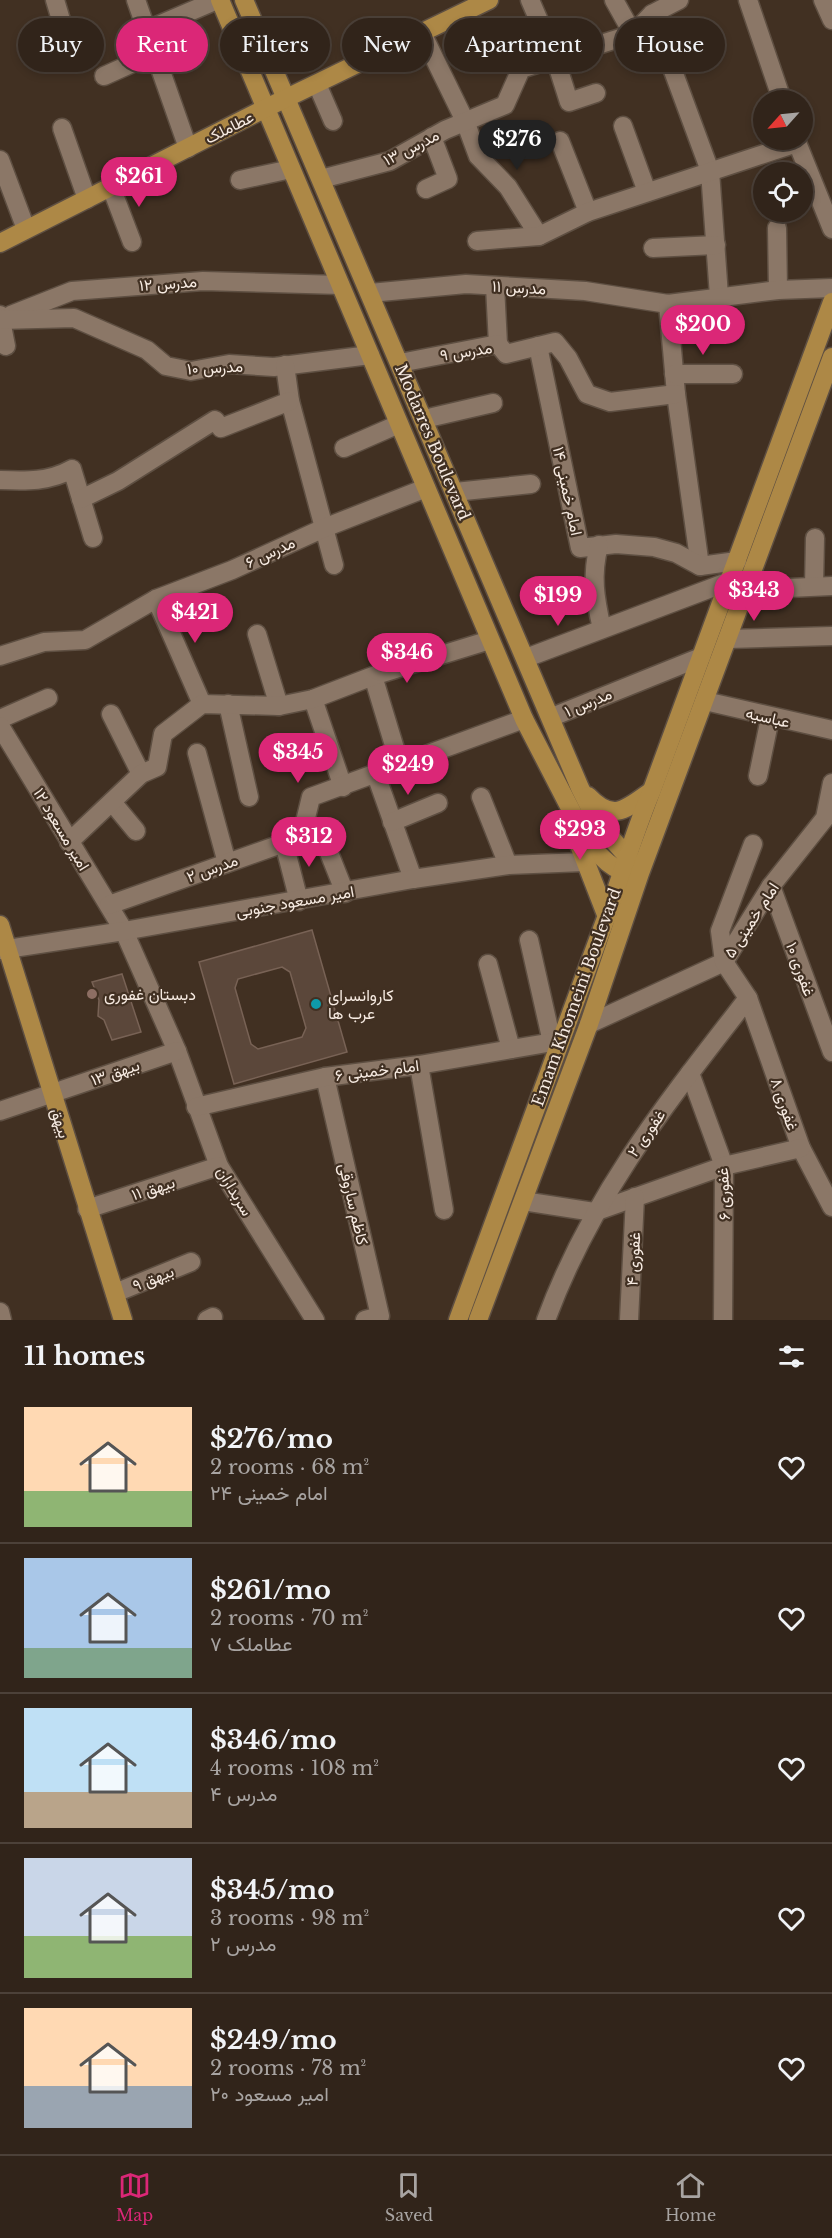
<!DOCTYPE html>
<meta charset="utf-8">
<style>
:root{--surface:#31241a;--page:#3d3027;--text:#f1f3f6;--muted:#a8a4a2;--line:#4c4139;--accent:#db2777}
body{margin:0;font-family:"Libre Baskerville",Vazirmatn,serif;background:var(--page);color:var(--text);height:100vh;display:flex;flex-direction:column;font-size:22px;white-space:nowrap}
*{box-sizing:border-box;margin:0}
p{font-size:20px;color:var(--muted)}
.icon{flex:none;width:33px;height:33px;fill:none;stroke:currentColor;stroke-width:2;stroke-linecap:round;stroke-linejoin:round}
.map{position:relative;height:1320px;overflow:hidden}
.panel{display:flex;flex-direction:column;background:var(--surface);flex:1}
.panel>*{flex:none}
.hud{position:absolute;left:18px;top:18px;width:796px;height:54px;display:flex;gap:12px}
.needle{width:39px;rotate:243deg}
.buttons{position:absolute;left:753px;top:90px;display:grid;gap:12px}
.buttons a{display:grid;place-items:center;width:60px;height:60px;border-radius:50%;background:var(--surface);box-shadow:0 3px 9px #0003,0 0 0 2px var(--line);font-size:30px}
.price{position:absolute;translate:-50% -51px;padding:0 14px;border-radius:21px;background:var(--accent);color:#fff;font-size:20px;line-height:39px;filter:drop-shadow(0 2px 3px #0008)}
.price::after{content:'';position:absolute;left:50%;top:36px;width:18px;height:14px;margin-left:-9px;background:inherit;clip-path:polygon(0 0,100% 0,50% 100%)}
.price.current{background:#222;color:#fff}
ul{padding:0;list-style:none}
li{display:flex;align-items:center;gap:18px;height:150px;padding:0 24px}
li+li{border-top:2px solid var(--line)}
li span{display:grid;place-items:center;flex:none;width:168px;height:120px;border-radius:0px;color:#555}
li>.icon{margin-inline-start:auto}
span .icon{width:72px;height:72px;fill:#fffc;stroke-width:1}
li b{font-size:26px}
h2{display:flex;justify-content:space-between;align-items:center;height:72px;padding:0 24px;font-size:26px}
.tag{padding:0 21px;border-radius:27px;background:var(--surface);box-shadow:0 3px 9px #0003,0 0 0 2px var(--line);font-size:21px;line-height:54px}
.tag.current{background:var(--accent);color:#fff}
.tab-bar{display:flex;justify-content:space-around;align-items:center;height:84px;border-top:2px solid var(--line);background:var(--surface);font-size:16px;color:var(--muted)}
.tab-bar a{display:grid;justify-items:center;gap:3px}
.tab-bar .current{color:var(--accent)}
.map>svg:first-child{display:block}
.building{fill:#5b473a;stroke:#786255;stroke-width:1.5;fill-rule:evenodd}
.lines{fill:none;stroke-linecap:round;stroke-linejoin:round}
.minor-casing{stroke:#5e4f42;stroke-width:21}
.major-casing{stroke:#5e4f42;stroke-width:21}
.minor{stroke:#8b7767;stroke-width:18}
.major{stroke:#ad8846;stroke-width:18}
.education-dot{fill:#8d6e63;stroke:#413022;stroke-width:2}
.culture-dot{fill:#0f9aa8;stroke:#413022;stroke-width:2}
.labels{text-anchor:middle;stroke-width:4.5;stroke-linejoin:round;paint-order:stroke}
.street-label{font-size:16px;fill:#f7ebe2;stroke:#413022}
.poi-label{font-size:16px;fill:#f7ebe2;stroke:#413022;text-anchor:start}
</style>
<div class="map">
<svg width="832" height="1320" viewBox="0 0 832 1320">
<rect width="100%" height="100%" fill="#413022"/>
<g class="building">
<path d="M312,930L347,1052L234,1084L199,962ZM282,967L290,972L306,1028L302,1037L258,1049L251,1044L235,988L238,979Z"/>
<polygon points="122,974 141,1032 112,1040 104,1020 98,1016 99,1000 92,982"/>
</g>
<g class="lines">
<defs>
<g id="minor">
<polyline points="55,0 61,20"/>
<polyline points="136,0 188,148"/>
<polyline points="530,0 555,58 569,102 596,93"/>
<polyline points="614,0 633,34"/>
<polyline points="748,0 782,100"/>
<polyline points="823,0 832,20"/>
<polyline points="652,14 710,171 719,296"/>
<polyline points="147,30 217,0"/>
<polyline points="422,33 465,121 478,156 508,187 539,236"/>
<polyline points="104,76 155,53"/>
<polyline points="317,84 333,121"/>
<polyline points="623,126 647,192"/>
<polyline points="62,128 87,199"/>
<polyline points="796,140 832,229"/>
<polyline points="560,141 588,212"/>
<polyline points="0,160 26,229"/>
<polyline points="321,179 390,161 445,130 505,105 521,69 633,34 652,14 679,0"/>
<polyline points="240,180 291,169"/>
<polyline points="111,187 132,242"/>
<polyline points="426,189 448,179 432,137"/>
<polyline points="777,228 778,290"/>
<polyline points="477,241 539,236 588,212 797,143"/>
<polyline points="653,248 716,245"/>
<polyline points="495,286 498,344"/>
<polyline points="370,293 466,284 585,291 668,304 778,290 832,288"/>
<polyline points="668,304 676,394 700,566"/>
<polyline points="0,315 6,346"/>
<polyline points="11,315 72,291 203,281 340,285"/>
<polyline points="1,320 74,318 147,350 166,366 191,371 229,364 274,367 370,355"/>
<polyline points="538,346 580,548 616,544 654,547 676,553 700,566 737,561"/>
<polyline points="400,363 498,344 506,354 555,342 568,358 587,394 610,402 676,394"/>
<polyline points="285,365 290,401 334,565"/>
<polyline points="674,374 733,374"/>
<polyline points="424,419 493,403"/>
<polyline points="344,448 399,424"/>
<path d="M0,480C26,481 49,482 72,469L93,538"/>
<polyline points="455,492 531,484"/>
<polyline points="81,499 118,481 215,420 221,428 290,401"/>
<path d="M599,545C591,576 595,598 602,629"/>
<polyline points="814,586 815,538"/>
<polyline points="746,590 832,586"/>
<polyline points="156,599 202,704"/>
<polyline points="257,634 279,706"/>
<polyline points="728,639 832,636"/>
<polyline points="0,656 44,642 85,640 156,599 232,570 324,528 426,488"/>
<polyline points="526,658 730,581"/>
<polyline points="373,676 400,765"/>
<polyline points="313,699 343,787"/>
<polyline points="705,701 832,730"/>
<polyline points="228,704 249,797"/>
<polyline points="111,714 141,774"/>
<polyline points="552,717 701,657"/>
<polyline points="0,719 48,698"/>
<polyline points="0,726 124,931 177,1051 219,1166 315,1320"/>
<polyline points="197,753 227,863"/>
<polyline points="376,775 413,879"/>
<polyline points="758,776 770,718"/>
<polyline points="481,797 508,865"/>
<polyline points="112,802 136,831"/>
<polyline points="392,822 438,803"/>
<polyline points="320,830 345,893"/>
<polyline points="69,842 141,774 157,767 163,734 202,704 279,706 313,699 373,676 490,640"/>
<polyline points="284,843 299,901"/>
<polyline points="771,886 832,1052"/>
<polyline points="109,905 284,843 302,834 311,797 524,719"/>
<polyline points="529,940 552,1042"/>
<polyline points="0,950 124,931 413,879 508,865 584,862"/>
<polyline points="488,964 511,1049"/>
<polyline points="748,998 801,1148 832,1207"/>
<polyline points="589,1024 724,962 771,886 825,818 832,783"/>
<polyline points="419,1065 444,1210"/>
<polyline points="690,1073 724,1166 723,1320"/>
<polyline points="325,1077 380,1316 365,1320"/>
<polyline points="196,1107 325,1077 419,1065 559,1041"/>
<polyline points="0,1111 177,1051"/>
<polyline points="523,1201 594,1212 724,1166 801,1148"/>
<polyline points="87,1209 219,1166"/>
<polyline points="115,1293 191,1262"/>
<polyline points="0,1312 2,1320"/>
<polyline points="207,1320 213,1317"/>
<path d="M546,1320C592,1195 668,1101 748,998L724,962L720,931L753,844"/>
<polyline points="629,1320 635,1197"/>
</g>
<g id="major">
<path d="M220,0L524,719L587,841C599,855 613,872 632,873"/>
<polyline points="244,0 580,788 597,822 634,864"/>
<polyline points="0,243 266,108 489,0"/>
<path d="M588,796C613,822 625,810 650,792"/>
<polyline points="574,832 607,917"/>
<polyline points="0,925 123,1320"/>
<path d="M458,1320C507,1186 557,1052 606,918C622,876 634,832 652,790L832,302"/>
<polyline points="478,1320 589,1024 640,873 832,357"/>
</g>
</defs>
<use href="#minor" class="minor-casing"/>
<use href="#major" class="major-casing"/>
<use href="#minor" class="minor"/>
<use href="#major" class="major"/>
</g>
<circle class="education-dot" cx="92" cy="994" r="6"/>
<circle class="culture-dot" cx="316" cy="1004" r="6"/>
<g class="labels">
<g class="street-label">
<text transform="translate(229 127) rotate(-27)" y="6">عطاملک</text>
<text transform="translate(411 147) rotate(-27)" y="6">مدرس ۱۳</text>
<text transform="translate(168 283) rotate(-4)" y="6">مدرس ۱۲</text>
<text transform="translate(519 287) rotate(3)" y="6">مدرس ۱۱</text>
<text transform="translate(466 351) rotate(-9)" y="6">مدرس ۹</text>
<text transform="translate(215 367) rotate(-3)" y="6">مدرس ۱۰</text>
<text transform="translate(433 442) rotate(67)" y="6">Modarres Boulevard</text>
<text transform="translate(568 491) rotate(78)" y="6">امام خمینی ۱۴</text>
<text transform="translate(270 552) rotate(-25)" y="6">مدرس ۶</text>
<text transform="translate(588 702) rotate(-23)" y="6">مدرس ۱</text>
<text transform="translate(768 717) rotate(13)" y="6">عباسیه</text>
<text transform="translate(62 829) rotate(59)" y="6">امیر مسعود ۱۲</text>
<text transform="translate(212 868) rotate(-20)" y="6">مدرس ۲</text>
<text transform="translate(295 901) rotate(-10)" y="6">امیر مسعود جنوبی</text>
<text transform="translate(751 920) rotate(-57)" y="6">امام خمینی ۵</text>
<text transform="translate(801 969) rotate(70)" y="6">غفوری ۱۰</text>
<text transform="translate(576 997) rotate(-70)" y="6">Emam Khomeini Boulevard</text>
<text transform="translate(377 1070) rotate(-7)" y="6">امام خمینی ۶</text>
<text transform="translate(115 1072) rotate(-19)" y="6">بیهق ۱۳</text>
<text transform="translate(785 1104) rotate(71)" y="6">غفوری ۸</text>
<text transform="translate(61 1123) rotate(73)" y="6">بیهق</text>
<text transform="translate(646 1133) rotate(-55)" y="6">غفوری ۲</text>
<text transform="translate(153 1188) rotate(-18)" y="6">بیهق ۱۱</text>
<text transform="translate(235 1191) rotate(59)" y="6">سربداران</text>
<text transform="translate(723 1194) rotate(-92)" y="6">غفوری ۶</text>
<text transform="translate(354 1204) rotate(77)" y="6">کاظم ساروقی</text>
<text transform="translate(633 1259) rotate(-87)" y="6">غفوری ۴</text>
<text transform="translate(153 1278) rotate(-22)" y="6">بیهق ۹</text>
</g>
<g class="poi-label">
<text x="104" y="1000">دبستان غفوری</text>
<text x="328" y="1001">کاروانسرای<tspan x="328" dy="18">عرب ها</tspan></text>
</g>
</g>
</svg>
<div class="buttons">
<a><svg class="needle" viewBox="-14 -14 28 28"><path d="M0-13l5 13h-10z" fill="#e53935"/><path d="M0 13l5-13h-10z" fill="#a8a4a2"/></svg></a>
<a><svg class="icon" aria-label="locate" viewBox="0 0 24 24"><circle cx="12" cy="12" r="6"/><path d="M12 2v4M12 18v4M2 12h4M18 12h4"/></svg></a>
</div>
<b class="price current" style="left:517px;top:171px">$276</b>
<b class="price" style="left:139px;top:208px">$261</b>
<b class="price" style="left:703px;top:356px">$200</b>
<b class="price" style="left:754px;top:622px">$343</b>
<b class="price" style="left:558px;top:627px">$199</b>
<b class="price" style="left:195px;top:644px">$421</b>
<b class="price" style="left:407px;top:684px">$346</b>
<b class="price" style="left:298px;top:784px">$345</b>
<b class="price" style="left:408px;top:796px">$249</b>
<b class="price" style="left:580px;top:861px">$293</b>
<b class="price" style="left:309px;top:868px">$312</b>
<div class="hud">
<a class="tag">Buy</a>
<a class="tag current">Rent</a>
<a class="tag">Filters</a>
<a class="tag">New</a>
<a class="tag">Apartment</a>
<a class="tag">House</a>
</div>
</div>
<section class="panel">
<h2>11 homes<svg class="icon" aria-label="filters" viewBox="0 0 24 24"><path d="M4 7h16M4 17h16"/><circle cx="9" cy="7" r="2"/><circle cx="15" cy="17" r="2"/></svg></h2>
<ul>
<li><span style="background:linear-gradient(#ffd9b3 70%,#8fb573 0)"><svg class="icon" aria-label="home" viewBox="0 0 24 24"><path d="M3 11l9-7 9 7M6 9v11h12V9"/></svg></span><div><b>$276/mo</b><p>2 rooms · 68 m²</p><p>امام خمینی ۲۴</p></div><svg class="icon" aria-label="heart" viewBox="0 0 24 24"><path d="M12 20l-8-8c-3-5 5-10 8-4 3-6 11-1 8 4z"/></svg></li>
<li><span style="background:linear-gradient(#a9c7e8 75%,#7fa58c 0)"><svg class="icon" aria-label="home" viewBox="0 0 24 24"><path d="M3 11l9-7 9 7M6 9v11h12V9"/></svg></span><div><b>$261/mo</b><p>2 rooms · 70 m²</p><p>عطاملک ۷</p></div><svg class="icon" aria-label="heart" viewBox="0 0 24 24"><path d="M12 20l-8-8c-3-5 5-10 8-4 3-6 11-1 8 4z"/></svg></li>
<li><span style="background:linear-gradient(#bfe0f5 70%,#b9a48a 0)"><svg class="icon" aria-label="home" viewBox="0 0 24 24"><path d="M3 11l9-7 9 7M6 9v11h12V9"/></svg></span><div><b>$346/mo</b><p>4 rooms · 108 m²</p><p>مدرس ۴</p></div><svg class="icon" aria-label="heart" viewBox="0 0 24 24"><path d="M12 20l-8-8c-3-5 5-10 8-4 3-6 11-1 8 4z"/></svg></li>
<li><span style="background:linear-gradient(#c9d6e8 65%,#8fb573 0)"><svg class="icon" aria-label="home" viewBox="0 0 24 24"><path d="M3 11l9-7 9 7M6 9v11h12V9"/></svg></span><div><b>$345/mo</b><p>3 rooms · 98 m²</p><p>مدرس ۲</p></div><svg class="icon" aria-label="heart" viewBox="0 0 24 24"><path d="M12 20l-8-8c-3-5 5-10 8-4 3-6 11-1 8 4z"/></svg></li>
<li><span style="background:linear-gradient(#ffd9b3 65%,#9aa5b1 0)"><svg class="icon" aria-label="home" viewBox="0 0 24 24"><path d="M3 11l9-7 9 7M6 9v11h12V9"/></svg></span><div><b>$249/mo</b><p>2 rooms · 78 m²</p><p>امیر مسعود ۲۰</p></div><svg class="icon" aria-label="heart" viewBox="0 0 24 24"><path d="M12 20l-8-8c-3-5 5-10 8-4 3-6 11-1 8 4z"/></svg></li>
</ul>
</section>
<nav class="tab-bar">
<a class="current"><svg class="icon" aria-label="map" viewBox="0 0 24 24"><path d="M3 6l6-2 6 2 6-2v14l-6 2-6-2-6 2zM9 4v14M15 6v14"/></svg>Map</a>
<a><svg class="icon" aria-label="saved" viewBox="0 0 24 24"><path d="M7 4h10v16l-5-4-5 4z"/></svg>Saved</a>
<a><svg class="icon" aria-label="home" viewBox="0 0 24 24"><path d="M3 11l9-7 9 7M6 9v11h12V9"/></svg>Home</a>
</nav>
